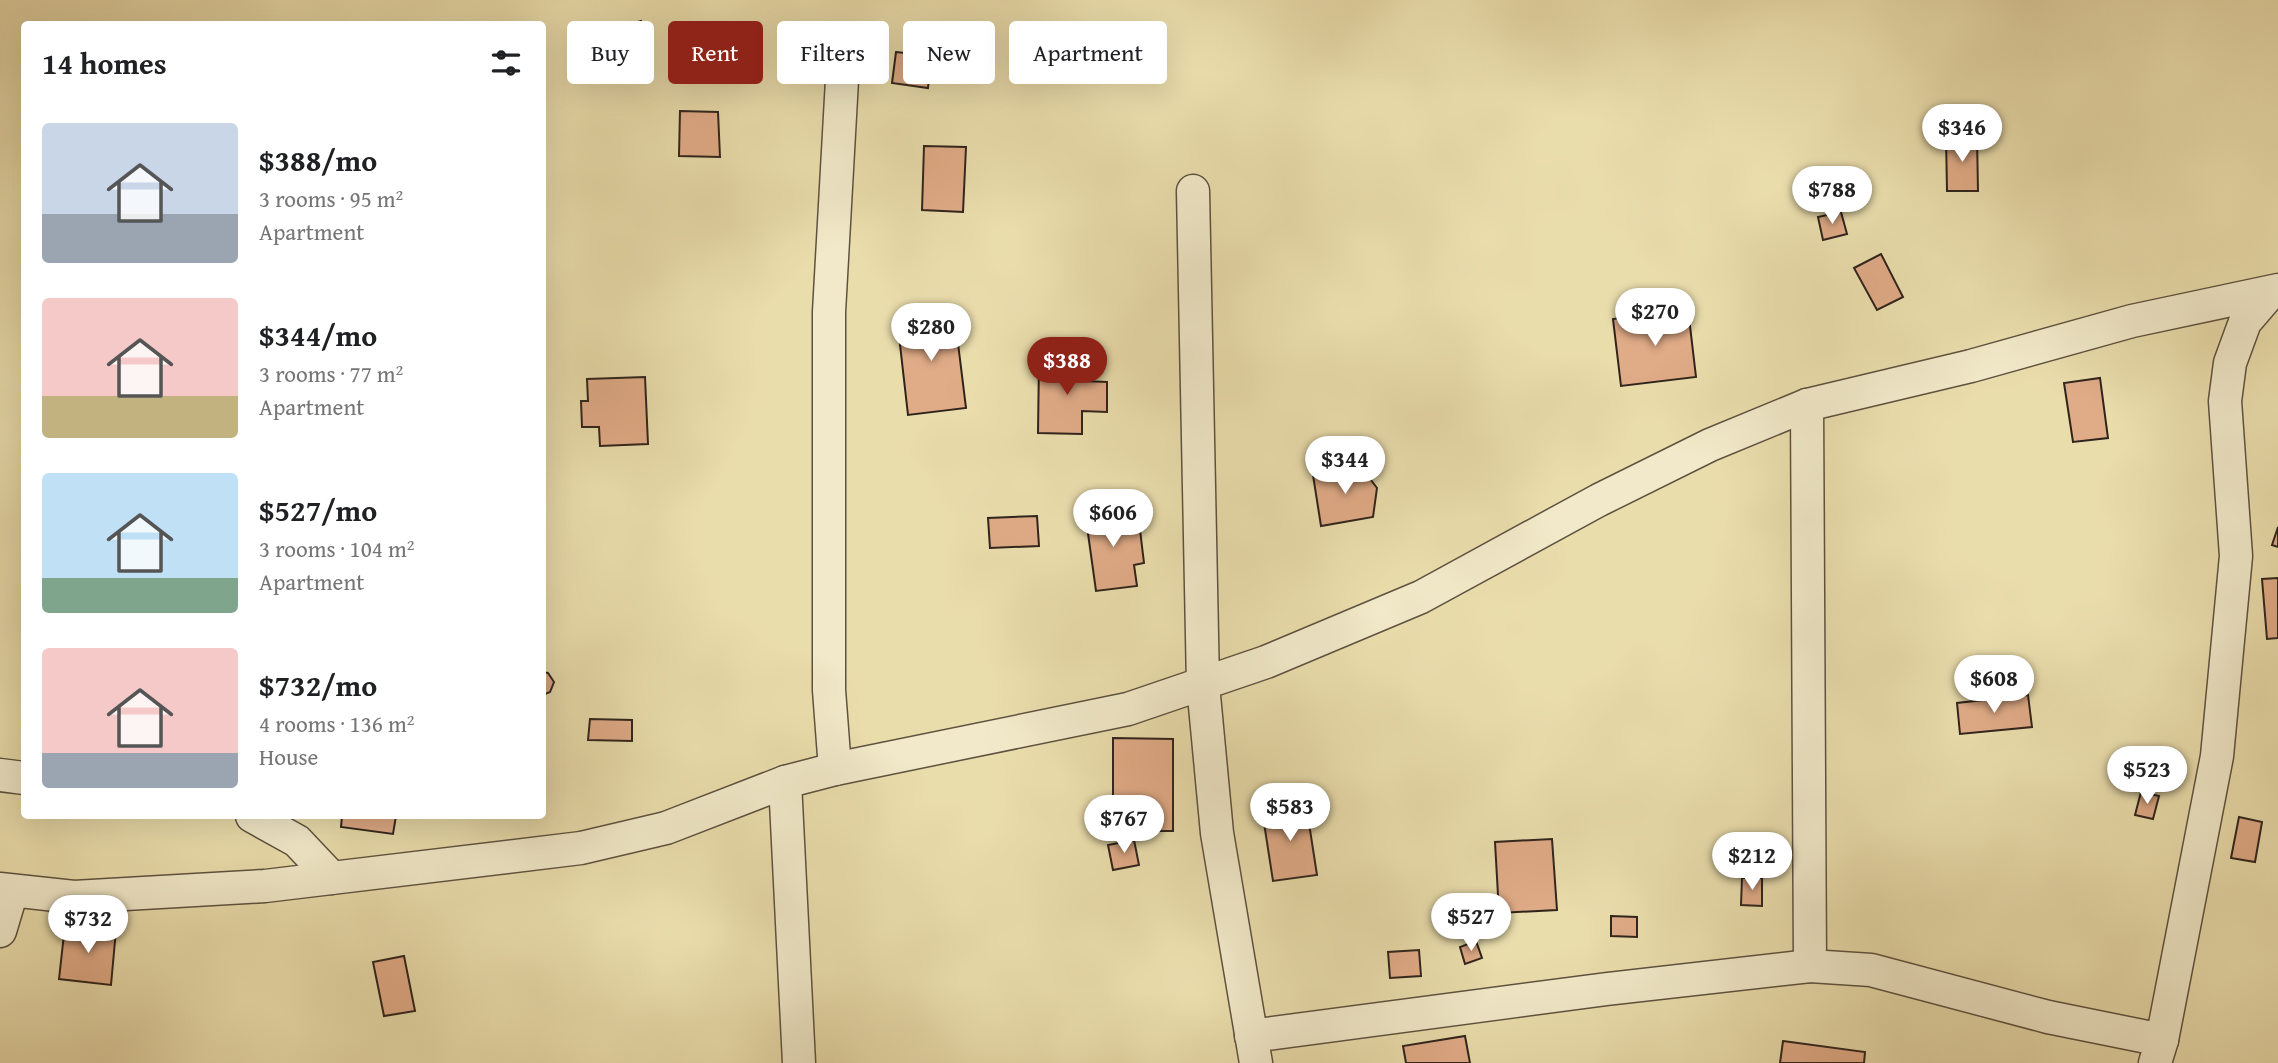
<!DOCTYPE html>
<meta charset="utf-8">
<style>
:root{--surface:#fff;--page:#f6f6f6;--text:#202124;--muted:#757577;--accent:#8f2418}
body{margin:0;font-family:"Gentium Book Plus",serif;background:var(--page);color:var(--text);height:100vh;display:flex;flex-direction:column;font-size:26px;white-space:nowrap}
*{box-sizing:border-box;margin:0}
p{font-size:23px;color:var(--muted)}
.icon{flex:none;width:38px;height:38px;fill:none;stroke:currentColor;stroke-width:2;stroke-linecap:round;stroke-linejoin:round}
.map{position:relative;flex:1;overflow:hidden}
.drawer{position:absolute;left:21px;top:21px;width:525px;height:798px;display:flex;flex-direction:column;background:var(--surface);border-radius:7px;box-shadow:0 7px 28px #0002}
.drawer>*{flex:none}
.guide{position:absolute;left:567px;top:21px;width:665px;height:63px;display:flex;gap:14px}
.price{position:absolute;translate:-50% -60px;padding:0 16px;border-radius:24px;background:#fff;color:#222;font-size:23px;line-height:46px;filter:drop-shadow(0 2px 4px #0008)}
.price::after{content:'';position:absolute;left:50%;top:42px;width:21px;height:16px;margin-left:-10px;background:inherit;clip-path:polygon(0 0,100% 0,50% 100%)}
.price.active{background:var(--accent);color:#fff}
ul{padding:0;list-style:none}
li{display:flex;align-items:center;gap:21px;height:175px;padding:0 21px}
li span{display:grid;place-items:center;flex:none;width:196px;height:140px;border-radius:7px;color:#555}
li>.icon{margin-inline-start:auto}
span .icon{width:84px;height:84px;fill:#fffc;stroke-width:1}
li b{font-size:30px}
h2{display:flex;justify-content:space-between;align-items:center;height:84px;padding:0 21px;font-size:30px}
.pill{padding:0 24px;border-radius:7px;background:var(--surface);box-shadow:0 7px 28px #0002;font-size:24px;line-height:63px}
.pill.active{background:var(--accent);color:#fff}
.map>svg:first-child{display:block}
.building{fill:#e0ab87;stroke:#2f241c;stroke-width:2}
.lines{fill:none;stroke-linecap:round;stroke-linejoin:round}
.minor-casing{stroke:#5e5240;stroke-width:35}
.minor{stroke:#f1e9c9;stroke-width:32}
</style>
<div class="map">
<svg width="2278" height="1063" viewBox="0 0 2278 1063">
<rect width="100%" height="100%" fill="#eaddac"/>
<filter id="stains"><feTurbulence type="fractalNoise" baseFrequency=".00286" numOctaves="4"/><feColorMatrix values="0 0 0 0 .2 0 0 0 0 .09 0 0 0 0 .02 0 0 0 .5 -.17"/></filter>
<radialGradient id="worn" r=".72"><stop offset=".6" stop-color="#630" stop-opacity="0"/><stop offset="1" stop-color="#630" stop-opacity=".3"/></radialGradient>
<g class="building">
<polygon points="641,21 652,57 625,66 614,29"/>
<polygon points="896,52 931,56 928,88 892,83"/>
<polygon points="680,111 718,112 720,157 679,156"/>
<polygon points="1946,137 1977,137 1978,191 1947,191"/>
<polygon points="924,146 966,147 963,212 922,210"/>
<polygon points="1841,212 1847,234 1823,240 1818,217"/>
<polygon points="1881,254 1903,297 1877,310 1854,268"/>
<polygon points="1688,309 1696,377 1621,386 1613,319"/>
<polygon points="954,311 966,408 908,415 897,318"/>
<polygon points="1039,360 1083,361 1082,381 1107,382 1107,412 1082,411 1082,434 1038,433"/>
<polygon points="645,377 648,444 600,446 599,427 582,427 581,401 588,401 587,379"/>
<polygon points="2100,378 2108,438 2073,442 2064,383"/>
<polygon points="1361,467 1377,488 1373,517 1321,526 1313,475"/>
<polygon points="1125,506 1128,532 1140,530 1144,563 1134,565 1137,586 1096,591 1085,512"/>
<polygon points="1037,516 1039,546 990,548 988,518"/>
<polygon points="2278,527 2278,547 2272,545"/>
<polygon points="2278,578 2278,638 2267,639 2262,579"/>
<polygon points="542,672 548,673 554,682 550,692 543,695"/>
<polygon points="2028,695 2032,727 1960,734 1957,703"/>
<polygon points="590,719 632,720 632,741 588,740"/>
<polygon points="1113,738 1173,739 1173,831 1113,831"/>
<polygon points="2141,792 2159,796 2153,819 2135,815"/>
<polygon points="1306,804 1317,875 1273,881 1262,810"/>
<polygon points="342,816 396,816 393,834 341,827"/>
<polygon points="2239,817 2262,822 2255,862 2231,858"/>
<polygon points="1552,839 1557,910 1499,913 1495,842"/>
<polygon points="1134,840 1139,865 1113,870 1108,845"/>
<polygon points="1742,878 1762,878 1762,906 1741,905"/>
<polygon points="1611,916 1637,917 1637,937 1611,936"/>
<polygon points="65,925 116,930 111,985 59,979"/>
<polygon points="1476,941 1482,958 1465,964 1460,947"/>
<polygon points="1419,950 1421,976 1390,978 1388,952"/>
<polygon points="404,956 415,1011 384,1016 373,962"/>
<polygon points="1465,1036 1470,1063 1406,1063 1403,1046"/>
<polygon points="1783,1041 1865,1052 1864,1063 1780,1063"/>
</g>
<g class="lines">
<defs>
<g id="minor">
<polyline points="1193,191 1203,685 1217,833 1256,1063"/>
<polyline points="1807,405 1810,966"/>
<polyline points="835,769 829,690 829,312 843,62"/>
<polyline points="0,775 24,778"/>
<polyline points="785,782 799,1063"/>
<polyline points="252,816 297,841 332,878"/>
<polyline points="0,889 74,897 265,886 581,848 666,828 785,782 835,769 1128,709 1266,662 1421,597 1599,500 1710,445 1807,405 1971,366 2132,321 2278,290"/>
<polyline points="0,931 12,891"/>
<polyline points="1251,1036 1607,989 1810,966 1871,970 2048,1017 2162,1040 2155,1063"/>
<polyline points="2162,1040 2217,756 2236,556 2225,401 2230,363 2245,322 2270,293"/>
</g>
</defs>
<use href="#minor" class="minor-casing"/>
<use href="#minor" class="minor"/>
</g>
<rect width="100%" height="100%" filter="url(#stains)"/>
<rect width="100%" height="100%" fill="url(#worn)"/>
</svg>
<b class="price" style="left:1962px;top:164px">$346</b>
<b class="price" style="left:1832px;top:226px">$788</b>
<b class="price" style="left:1655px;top:348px">$270</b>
<b class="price" style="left:931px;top:363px">$280</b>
<b class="price active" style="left:1067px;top:397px">$388</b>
<b class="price" style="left:1345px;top:496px">$344</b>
<b class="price" style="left:1113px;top:549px">$606</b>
<b class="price" style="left:1994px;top:715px">$608</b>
<b class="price" style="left:2147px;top:806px">$523</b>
<b class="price" style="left:1290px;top:843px">$583</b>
<b class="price" style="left:1124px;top:855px">$767</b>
<b class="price" style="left:1752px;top:892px">$212</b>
<b class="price" style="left:1471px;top:953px">$527</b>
<b class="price" style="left:88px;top:955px">$732</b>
<div class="guide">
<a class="pill">Buy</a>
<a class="pill active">Rent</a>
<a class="pill">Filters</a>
<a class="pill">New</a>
<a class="pill">Apartment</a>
</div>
<section class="drawer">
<h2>14 homes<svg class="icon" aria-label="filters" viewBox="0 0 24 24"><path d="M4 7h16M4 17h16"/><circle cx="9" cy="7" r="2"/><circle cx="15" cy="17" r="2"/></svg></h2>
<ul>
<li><span style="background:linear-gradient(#c9d6e8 65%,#9aa5b1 0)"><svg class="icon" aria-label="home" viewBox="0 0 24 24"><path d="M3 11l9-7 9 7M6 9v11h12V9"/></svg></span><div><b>$388/mo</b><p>3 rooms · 95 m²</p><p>Apartment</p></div></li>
<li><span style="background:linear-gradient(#f6c9c9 70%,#c2b280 0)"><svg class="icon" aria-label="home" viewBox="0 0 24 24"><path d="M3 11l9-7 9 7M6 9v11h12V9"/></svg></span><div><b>$344/mo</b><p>3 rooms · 77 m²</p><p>Apartment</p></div></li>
<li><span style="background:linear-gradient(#bfe0f5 75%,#7fa58c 0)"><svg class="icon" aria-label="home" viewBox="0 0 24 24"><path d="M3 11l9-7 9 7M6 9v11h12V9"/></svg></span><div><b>$527/mo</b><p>3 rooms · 104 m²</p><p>Apartment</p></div></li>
<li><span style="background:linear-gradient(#f6c9c9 75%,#9aa5b1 0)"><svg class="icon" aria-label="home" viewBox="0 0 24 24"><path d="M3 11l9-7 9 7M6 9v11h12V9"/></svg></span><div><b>$732/mo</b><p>4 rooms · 136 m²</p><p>House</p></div></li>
</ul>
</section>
</div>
